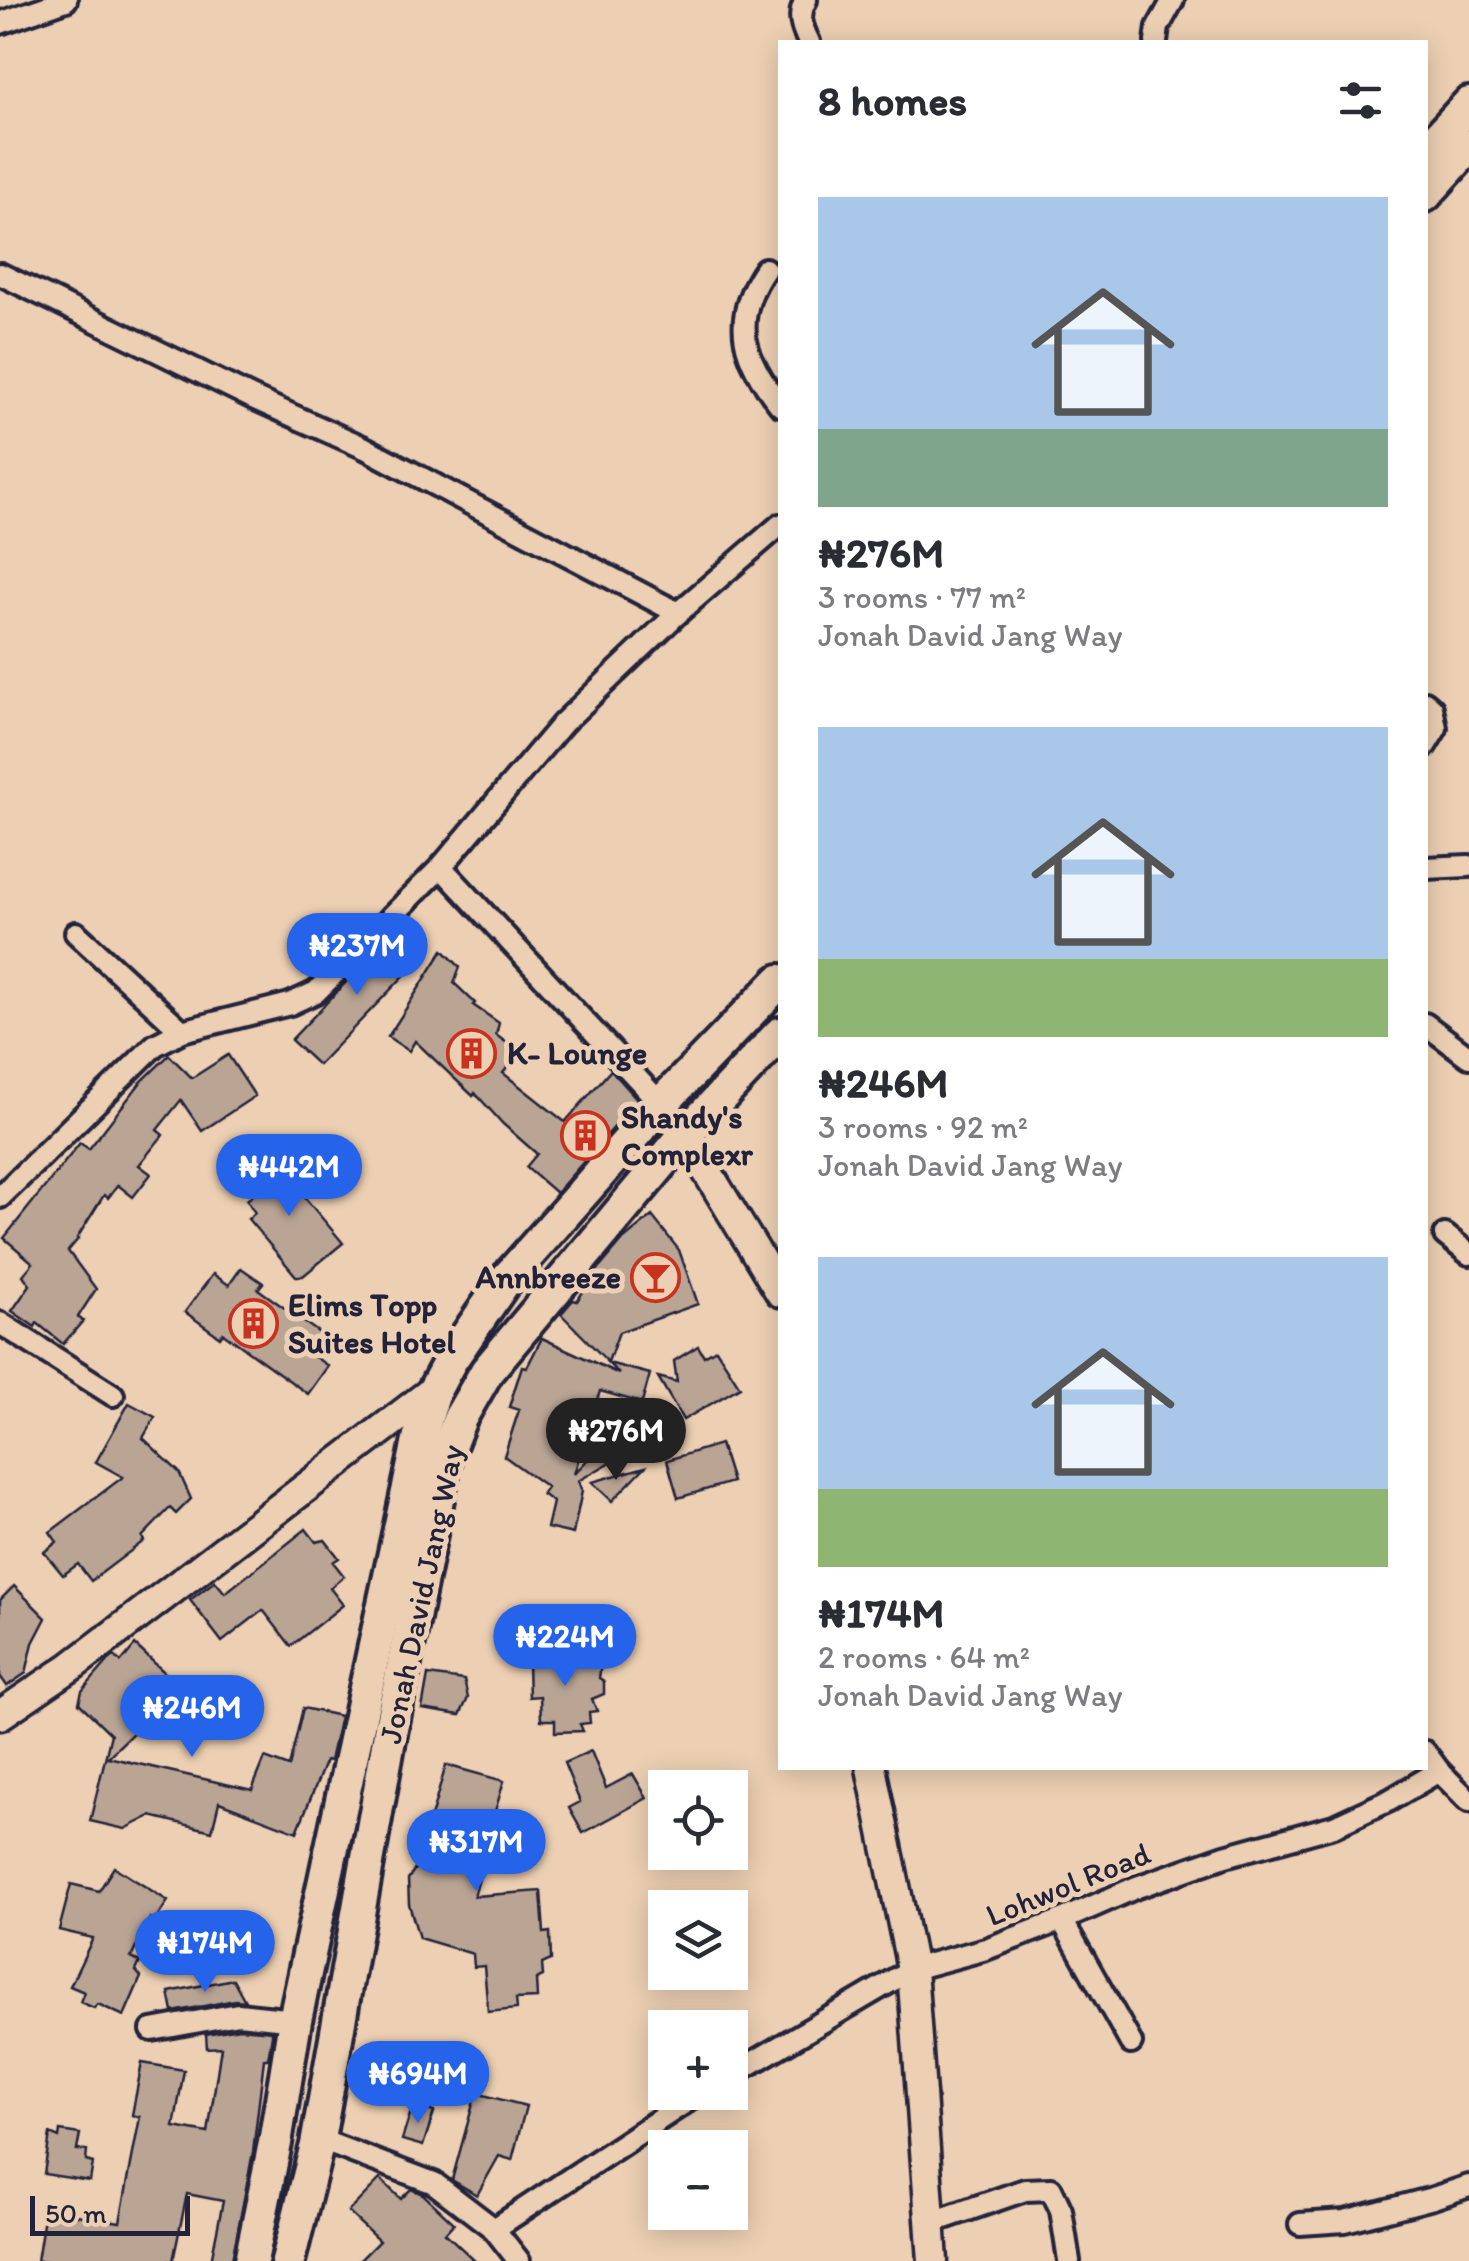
<!DOCTYPE html>
<meta charset="utf-8">
<style>
:root{--surface:#fff;--page:#f2f2f3;--text:#2b2b33;--muted:#7c7c81;--accent:#2563eb}
body{margin:0;font-family:Itim,sans-serif;background:var(--page);color:var(--text);height:100vh;display:flex;flex-direction:column;font-size:38px;white-space:nowrap}
*{box-sizing:border-box;margin:0}
p{font-size:32px;color:var(--muted)}
.icon{flex:none;width:55px;height:55px;fill:none;stroke:currentColor;stroke-width:2;stroke-linecap:round;stroke-linejoin:round}
.map{position:relative;flex:1;overflow:hidden}
.side{position:absolute;left:778px;top:40px;width:650px;height:1730px;display:flex;flex-direction:column;background:var(--surface);border-radius:0px;box-shadow:0 5px 25px #0003}
.side>*{flex:none}
.fabs{position:absolute;left:648px;top:1770px;display:grid;gap:20px}
.fabs a{display:grid;place-items:center;width:100px;height:100px;border-radius:0px;background:var(--surface);box-shadow:0 5px 25px #0003;font-size:50px}
.scale{position:absolute;left:30px;bottom:25px;width:160px;box-sizing:border-box;padding-left:10px;border:5px solid #22223b;border-top:0;font-size:28px;line-height:35px;white-space:nowrap;color:#22223b;-webkit-text-stroke:8px #edd0b3;paint-order:stroke}
.price{position:absolute;translate:-50% -85px;padding:0 22px;border-radius:35px;background:var(--accent);color:#fff;font-size:32px;line-height:65px;filter:drop-shadow(0 2px 5px #0008)}
.price::after{content:'';position:absolute;left:50%;top:60px;width:30px;height:22px;margin-left:-15px;background:inherit;clip-path:polygon(0 0,100% 0,50% 100%)}
.price.current{background:#222;color:#fff}
ul{padding:0;list-style:none}
li{display:grid;align-content:center;gap:20px;height:530px;padding:0 40px}
li span{display:grid;place-items:center;height:310px;border-radius:0px;color:#555}
li>.icon{margin-inline-start:auto}
span .icon{width:180px;height:180px;fill:#fffc;stroke-width:1}
li b{font-size:42px}
h2{display:flex;justify-content:space-between;align-items:center;height:120px;padding:0 40px;font-size:42px}
.map>svg:first-child{display:block}
.building{fill:#baa595;stroke:#22223b;stroke-width:2.5}
.lines{fill:none;stroke-linecap:round;stroke-linejoin:round}
.street-casing{stroke:#22223b;stroke-width:28}
.secondary-casing{stroke:#22223b;stroke-width:35}
.primary-casing{stroke:#22223b;stroke-width:40}
.street{stroke:#edd0b3;stroke-width:20}
.secondary{stroke:#edd0b3;stroke-width:28}
.primary{stroke:#edd0b3;stroke-width:32}
.labels{text-anchor:middle;stroke-width:10;stroke-linejoin:round;paint-order:stroke}
.poi-label{font-size:32px;font-weight:bold;fill:#22223b;stroke:#edd0b3;text-anchor:start}
.street-label{font-size:32px;fill:#22223b;stroke:#edd0b3}
</style>
<div class="map">
<svg width="1469" height="2261" viewBox="0 0 1469 2261">
<rect width="100%" height="100%" fill="#edd0b3"/>
<filter id="ink" filterUnits="userSpaceOnUse"><feTurbulence type="fractalNoise" baseFrequency=".01" numOctaves="2"/><feDisplacementMap in="SourceGraphic" scale="20" xChannelSelector="R" yChannelSelector="G"/><feConvolveMatrix kernelMatrix="1 2 1 2 8 2 1 2 1" color-interpolation-filters="sRGB"/></filter>
<g filter="url(#ink)">
<g class="building">
<polygon points="400,932 424,955 318,1065 291,1040 371,956 374,958"/>
<polygon points="443,950 460,967 454,983 475,1003 473,1005 499,1023 496,1035 507,1043 514,1059 503,1073 565,1122 611,1070 638,1100 556,1193 526,1167 537,1154 503,1124 475,1093 473,1096 415,1041 409,1051 388,1037"/>
<polygon points="169,1055 192,1078 228,1055 255,1096 202,1131 181,1100 157,1130 163,1135 139,1165 151,1174 133,1197 118,1185 108,1198 104,1195 77,1238 78,1239 68,1251 96,1289 78,1317 83,1321 63,1344 37,1323 35,1327 12,1311 30,1285 23,1275 33,1263 4,1238 80,1143 89,1149 141,1082"/>
<polygon points="264,1149 343,1243 303,1276 296,1276 248,1219 255,1213 247,1200 265,1184 247,1163"/>
<polygon points="652,1216 679,1250 698,1304 619,1332 608,1362 561,1314 573,1300 577,1301 596,1272 624,1239"/>
<polygon points="241,1268 263,1283 258,1289 325,1337 312,1355 328,1366 308,1394 223,1333 220,1337 185,1312 213,1274 229,1285"/>
<polygon points="542,1338 619,1374 608,1363 650,1374 642,1403 600,1391 574,1474 628,1417 651,1439 578,1481 582,1491 573,1534 547,1528 553,1502 542,1494 547,1487 504,1456 519,1410 509,1407 522,1366 527,1367"/>
<polygon points="698,1346 704,1356 716,1349 740,1387 683,1420 658,1377 677,1382 674,1361"/>
<polygon points="129,1403 155,1417 143,1438 179,1472 191,1499 176,1514 170,1508 142,1537 144,1541 91,1581 78,1564 63,1575 44,1552 57,1542 50,1532 123,1477 96,1462"/>
<polygon points="720,1444 732,1482 678,1498 667,1460"/>
<polygon points="645,1467 612,1501 592,1482"/>
<polygon points="306,1529 316,1542 325,1540 339,1558 333,1562 344,1576 330,1588 343,1605 291,1646 263,1610 222,1642 190,1600 215,1581 225,1593"/>
<polygon points="14,1586 46,1618 33,1643 26,1673 7,1686 0,1676 0,1600"/>
<polygon points="135,1645 175,1682 158,1699 163,1704 108,1757 252,1790 265,1758 289,1767 303,1708 340,1716 330,1761 326,1760 297,1832 219,1802 212,1831 151,1816 125,1829 90,1821 111,1734 79,1703 82,1691 109,1660 114,1656 121,1662"/>
<polygon points="550,1648 572,1651 570,1659 601,1664 599,1678 604,1681 604,1694 592,1699 597,1711 589,1712 590,1723 580,1724 583,1731 555,1732 555,1720 541,1720 540,1696 529,1697 528,1664 535,1663 538,1658 548,1659"/>
<polygon points="428,1675 464,1680 468,1698 460,1715 422,1709"/>
<polygon points="591,1751 606,1788 633,1774 647,1798 583,1833 569,1808 580,1802 564,1763"/>
<polygon points="446,1765 504,1781 485,1845 489,1846 474,1896 541,1891 544,1933 550,1932 551,1960 542,1964 543,1976 536,1979 537,1998 516,1999 517,2009 488,2012 484,1966 474,1967 473,1954 419,1938 409,1904 408,1879 423,1857 420,1856"/>
<polygon points="114,1867 168,1901 155,1921 150,1918 131,1958 140,1962 136,1971 141,1977 124,2016 98,2004 94,2008 80,2002 84,1992 70,1986 93,1938 59,1930 71,1884 99,1891"/>
<polygon points="233,1979 245,2001 235,2000 173,2012 169,1992"/>
<polygon points="239,2028 272,2031 272,2035 268,2059 264,2059 253,2152 232,2261 211,2261 223,2201 187,2194 173,2261 37,2261 45,2210 120,2222 140,2117 132,2115 142,2063 184,2070 174,2127 208,2133 221,2047 207,2048 206,2034"/>
<polygon points="476,2093 526,2106 512,2160 499,2156 477,2195 452,2180"/>
<polygon points="413,2105 434,2112 423,2146 402,2140"/>
<polygon points="60,2131 80,2134 77,2150 87,2151 86,2161 93,2163 90,2181 44,2174 50,2134 59,2138"/>
<polygon points="380,2179 401,2199 411,2189 423,2194 454,2223 445,2233 475,2261 359,2261 379,2241 348,2212"/>
</g>
<g class="lines">
<defs>
<g id="street">
<path d="M806,0C797,15 802,28 809,42"/>
<polyline points="0,23 66,0"/>
<polyline points="1156,42 1158,27 1173,0"/>
<path d="M765,269C730,320 743,359 780,405"/>
<polyline points="0,274 253,398 365,448 678,613"/>
<polyline points="1425,702 1432,708 1436,728 1425,746"/>
<polyline points="441,867 661,1104"/>
<polyline points="1425,868 1469,866"/>
<polyline points="76,933 182,1031"/>
<polyline points="1425,1024 1469,1057"/>
<polyline points="0,1197 155,1045 182,1031 290,1004 316,992 441,867 563,723 678,613 780,525"/>
<polyline points="1445,1235 1469,1254"/>
<polyline points="0,1323 113,1395"/>
<polyline points="1425,1752 1439,1771 1469,1801"/>
<polyline points="1062,1920 1131,2043"/>
<polyline points="152,2030 238,2014 295,2020"/>
<polyline points="730,2076 912,1969 986,1949 1062,1920 1137,1887 1225,1856 1334,1826 1390,1800 1439,1771"/>
<polyline points="318,2139 434,2183 494,2229 519,2261"/>
<polyline points="930,2223 1025,2190 1051,2189 1061,2210 1069,2261"/>
<polyline points="1300,2224 1345,2221 1433,2198 1469,2186"/>
<polyline points="494,2229 701,2092"/>
</g>
<g id="secondary">
<polyline points="661,1104 685,1135 780,1292"/>
<polyline points="0,1715 72,1666 435,1389"/>
<polyline points="871,1768 912,1969 933,2261"/>
</g>
<g id="primary">
<polyline points="1425,152 1469,104"/>
<polyline points="1425,195 1469,146"/>
<polyline points="251,2261 275,2143 295,2020 420,1436 435,1389 450,1361 504,1282 661,1104 780,981"/>
<polyline points="288,2261 317,2145 391,1728 446,1454 460,1418 487,1371 685,1135 780,1034"/>
</g>
</defs>
<use href="#street" class="street-casing"/>
<use href="#secondary" class="secondary-casing"/>
<use href="#primary" class="primary-casing"/>
<use href="#street" class="street"/>
<use href="#secondary" class="secondary"/>
<use href="#primary" class="primary"/>
</g>
</g>
<defs>
<symbol id="building-ring" viewBox="-11 -11 22 22"><circle r="9.5" fill="#edd0b3" stroke="#c8321e" stroke-width="1.5"/><path d="M-4-6H4V6H1V3H-1V6H-4ZM-2.5-4.3h1.7v1.8h-1.7ZM.8-4.3h1.7v1.8H.8ZM-2.5-1h1.7V.8h-1.7ZM.8-1h1.7V.8H.8Z" fill="#c8321e"/></symbol>
<symbol id="bar-ring" viewBox="-11 -11 22 22"><circle r="9.5" fill="#edd0b3" stroke="#c8321e" stroke-width="1.5"/><path d="M-6-5H6L.8 .8V4.5H3.5V6h-7V4.5H-.8V.8Z" fill="#c8321e"/></symbol>
</defs>
<g fill-rule="evenodd">
<use href="#building-ring" x="444" y="1026" width="55" height="55"/>
<use href="#building-ring" x="558" y="1108" width="55" height="55"/>
<use href="#bar-ring" x="628" y="1250" width="55" height="55"/>
<use href="#building-ring" x="226" y="1296" width="55" height="55"/>
</g>
<g class="labels">
<g class="poi-label">
<text x="507" y="1064">K- Lounge</text>
<text x="621" y="1128">Shandy's<tspan x="621" dy="37">Complexr</tspan></text>
<text x="621" y="1288" text-anchor="end">Annbreeze</text>
<text x="288" y="1316">Elims Topp<tspan x="288" dy="37">Suites Hotel</tspan></text>
</g>
<g class="street-label">
<text transform="translate(421 1594) rotate(-78)" y="11">Jonah David Jang Way</text>
<text transform="translate(1068 1884) rotate(-22)" y="11">Lohwol Road</text>
</g>
</g>
</svg>
<div class="fabs">
<a><svg class="icon" aria-label="locate" viewBox="0 0 24 24"><circle cx="12" cy="12" r="6"/><path d="M12 2v4M12 18v4M2 12h4M18 12h4"/></svg></a>
<a><svg class="icon" aria-label="layers" viewBox="0 0 24 24"><path d="M12 4l9 5-9 5-9-5zM3 14l9 5 9-5"/></svg></a>
<a>+</a>
<a>−</a>
</div>
<div class="scale">50 m</div>
<b class="price" style="left:357px;top:998px">₦237M</b>
<b class="price" style="left:289px;top:1219px">₦442M</b>
<b class="price current" style="left:616px;top:1483px">₦276M</b>
<b class="price" style="left:565px;top:1689px">₦224M</b>
<b class="price" style="left:192px;top:1760px">₦246M</b>
<b class="price" style="left:476px;top:1894px">₦317M</b>
<b class="price" style="left:205px;top:1995px">₦174M</b>
<b class="price" style="left:418px;top:2126px">₦694M</b>
<section class="side">
<h2>8 homes<svg class="icon" aria-label="filters" viewBox="0 0 24 24"><path d="M4 7h16M4 17h16"/><circle cx="9" cy="7" r="2"/><circle cx="15" cy="17" r="2"/></svg></h2>
<ul>
<li><span style="background:linear-gradient(#a9c7e8 75%,#7fa58c 0)"><svg class="icon" aria-label="home" viewBox="0 0 24 24"><path d="M3 11l9-7 9 7M6 9v11h12V9"/></svg></span><div><b>₦276M</b><p>3 rooms · 77 m²</p><p>Jonah David Jang Way</p></div></li>
<li><span style="background:linear-gradient(#a9c7e8 75%,#8fb573 0)"><svg class="icon" aria-label="home" viewBox="0 0 24 24"><path d="M3 11l9-7 9 7M6 9v11h12V9"/></svg></span><div><b>₦246M</b><p>3 rooms · 92 m²</p><p>Jonah David Jang Way</p></div></li>
<li><span style="background:linear-gradient(#a9c7e8 75%,#8fb573 0)"><svg class="icon" aria-label="home" viewBox="0 0 24 24"><path d="M3 11l9-7 9 7M6 9v11h12V9"/></svg></span><div><b>₦174M</b><p>2 rooms · 64 m²</p><p>Jonah David Jang Way</p></div></li>
</ul>
</section>
</div>
